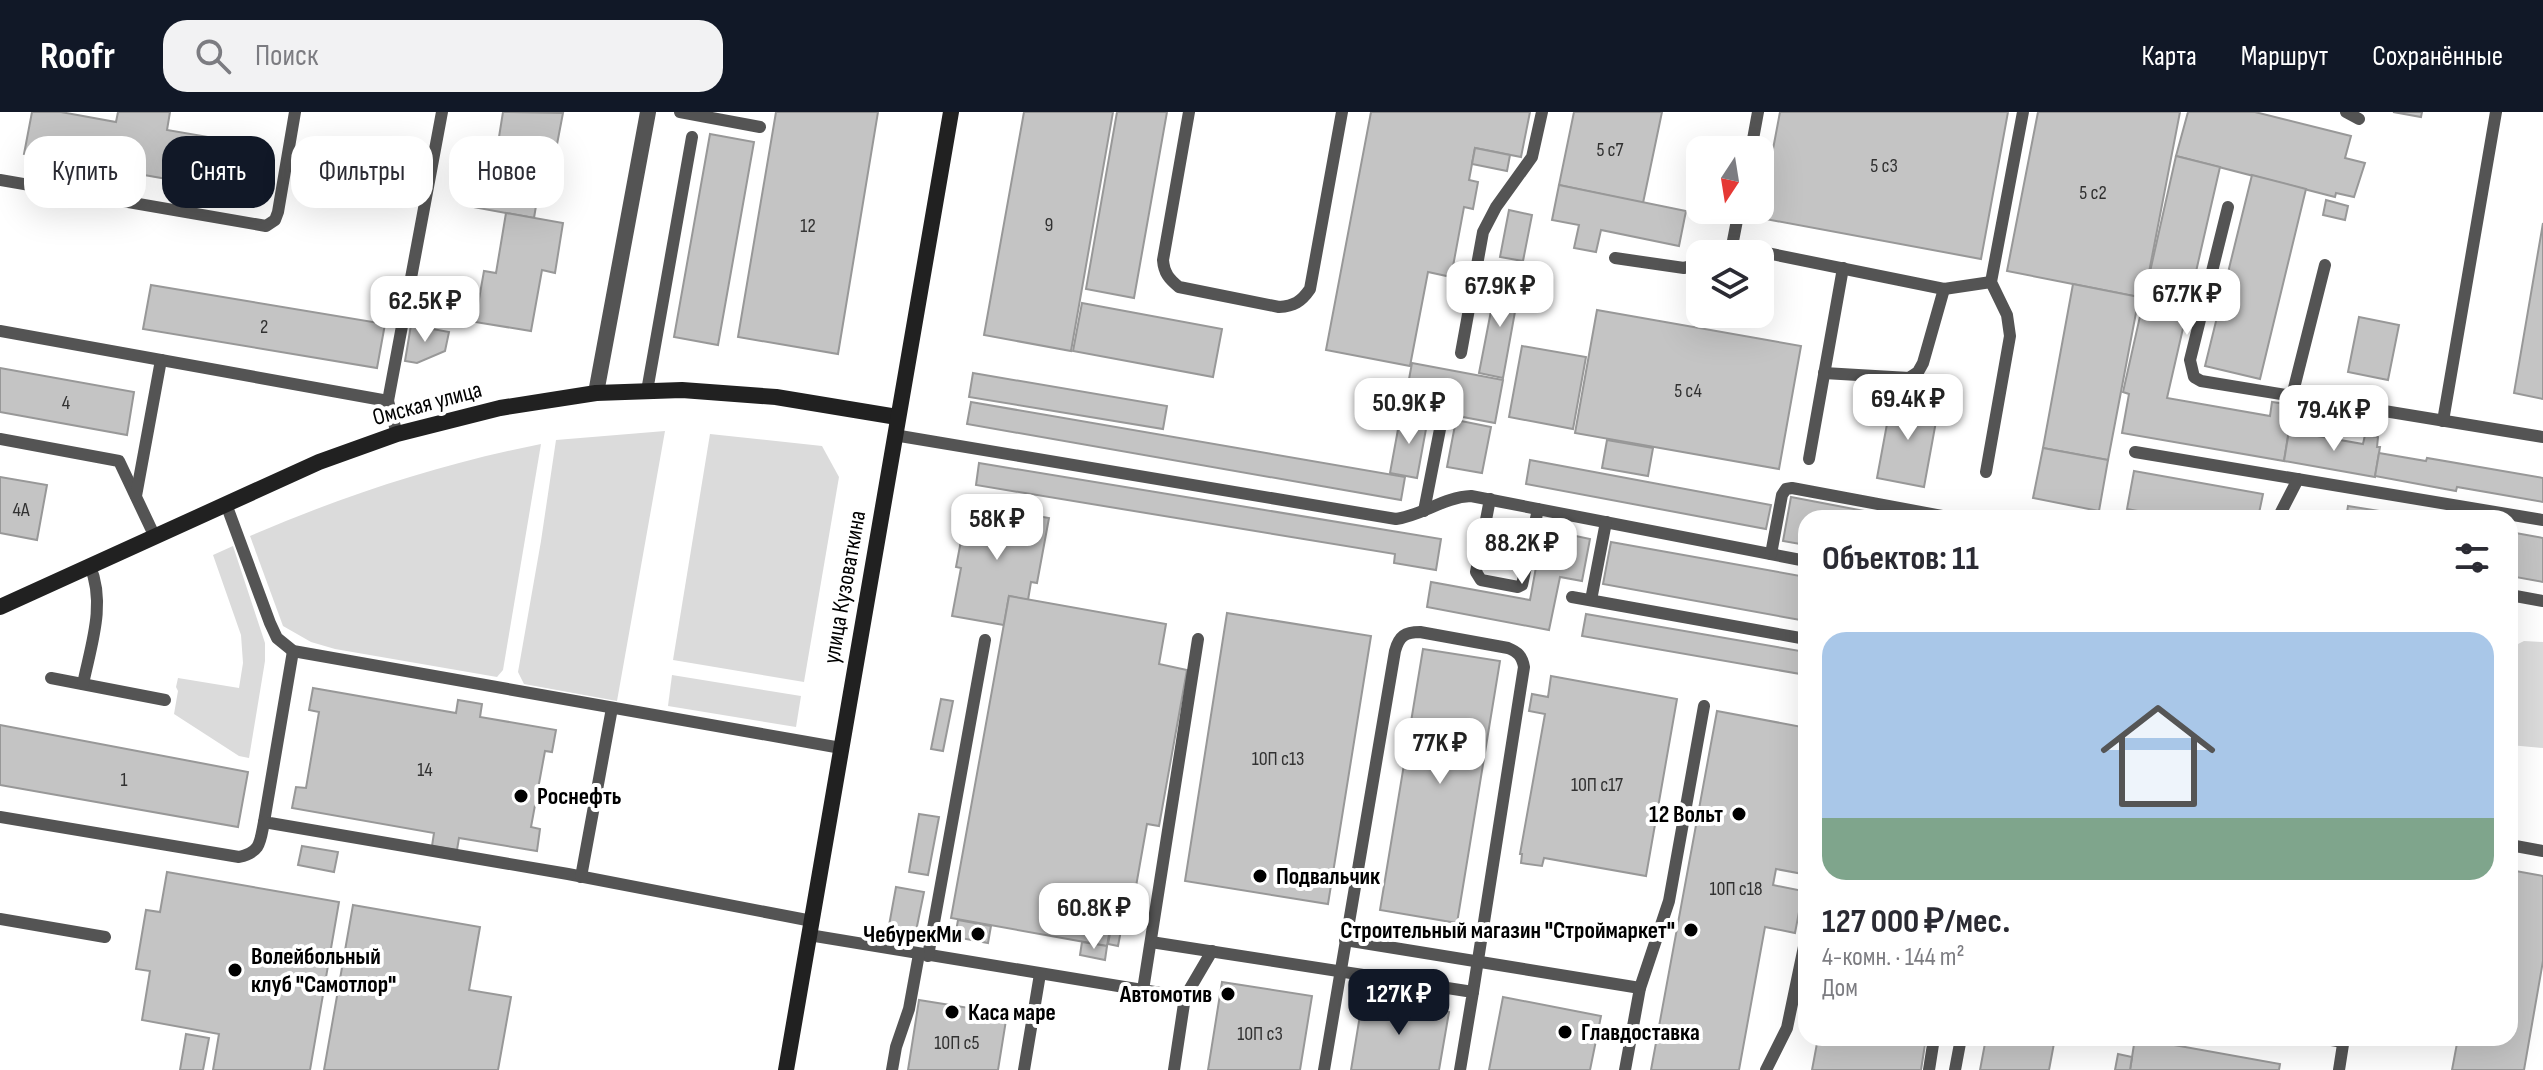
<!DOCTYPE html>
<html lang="ru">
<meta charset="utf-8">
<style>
:root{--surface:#fff;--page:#f2f2f3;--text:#2b2b33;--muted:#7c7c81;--accent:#111827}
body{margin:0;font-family:"Sofia Sans Condensed",sans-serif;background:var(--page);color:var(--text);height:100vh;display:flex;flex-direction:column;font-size:30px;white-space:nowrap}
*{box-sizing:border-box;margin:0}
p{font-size:26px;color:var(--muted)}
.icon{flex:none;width:44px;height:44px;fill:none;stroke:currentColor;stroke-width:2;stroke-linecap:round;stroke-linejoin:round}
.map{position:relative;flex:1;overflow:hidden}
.details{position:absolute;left:1798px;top:398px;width:720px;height:536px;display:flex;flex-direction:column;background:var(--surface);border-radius:24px;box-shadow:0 8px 32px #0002}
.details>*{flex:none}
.guide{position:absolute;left:24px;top:24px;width:760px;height:72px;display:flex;gap:16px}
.needle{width:52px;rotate:192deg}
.controls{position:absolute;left:1686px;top:24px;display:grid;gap:16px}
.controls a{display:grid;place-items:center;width:88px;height:88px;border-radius:16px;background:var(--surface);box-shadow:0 8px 32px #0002;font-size:40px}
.price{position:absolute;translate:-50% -68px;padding:0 18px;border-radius:16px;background:#fff;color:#222;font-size:26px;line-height:52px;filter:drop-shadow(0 2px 4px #0008)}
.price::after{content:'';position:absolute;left:50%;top:48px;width:24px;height:18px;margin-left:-12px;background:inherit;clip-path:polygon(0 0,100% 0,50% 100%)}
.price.selected{background:var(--accent);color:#fff}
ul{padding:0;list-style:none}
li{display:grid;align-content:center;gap:16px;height:424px;padding:0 24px}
li span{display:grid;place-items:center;height:248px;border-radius:24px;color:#555}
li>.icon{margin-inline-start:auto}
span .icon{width:144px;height:144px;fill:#fffc;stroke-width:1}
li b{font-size:34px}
h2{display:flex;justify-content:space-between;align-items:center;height:96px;padding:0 24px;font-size:34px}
.chip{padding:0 28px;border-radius:24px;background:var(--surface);box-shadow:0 8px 32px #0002;font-size:28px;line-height:72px}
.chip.selected{background:var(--accent);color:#fff}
header{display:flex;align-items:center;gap:48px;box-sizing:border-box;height:112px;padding:0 40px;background:var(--accent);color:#fff}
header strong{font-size:38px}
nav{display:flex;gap:44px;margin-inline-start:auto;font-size:28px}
.search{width:560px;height:72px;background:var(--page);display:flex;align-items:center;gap:20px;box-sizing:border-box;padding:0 28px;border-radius:24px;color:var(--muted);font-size:30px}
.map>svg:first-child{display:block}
.green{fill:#dbdbdb}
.building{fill:#c4c4c4;stroke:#989898;stroke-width:2}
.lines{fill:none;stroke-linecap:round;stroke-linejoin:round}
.lane{stroke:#545454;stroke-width:12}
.street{stroke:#545454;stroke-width:16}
.secondary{stroke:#212121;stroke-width:16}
.poi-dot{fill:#000;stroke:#fff;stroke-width:3}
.labels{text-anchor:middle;stroke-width:8;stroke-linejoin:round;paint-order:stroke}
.number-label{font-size:20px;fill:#313131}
.street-label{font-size:24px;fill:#000;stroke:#fff}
.poi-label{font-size:24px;font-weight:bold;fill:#000;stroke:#fff;text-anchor:start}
</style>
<header>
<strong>Roofr</strong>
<div class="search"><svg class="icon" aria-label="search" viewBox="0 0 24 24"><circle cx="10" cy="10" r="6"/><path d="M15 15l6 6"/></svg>Поиск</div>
<nav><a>Карта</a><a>Маршрут</a><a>Сохранённые</a></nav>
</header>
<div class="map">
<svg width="2543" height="958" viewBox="0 0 2543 958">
<rect width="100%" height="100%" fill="#fff"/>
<g class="green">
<polygon points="665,319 617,589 524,572 518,560 541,429 556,328"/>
<polygon points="710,322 822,334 839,365 804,570 673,548"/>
<path d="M541,332L503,558L497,565L335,537L311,530L283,514L250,424C345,383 440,352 541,332Z"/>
<polygon points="233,434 265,531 265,549 249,646 239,644 174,602 178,579 176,575 178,566 239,576 243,551 241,523 213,443"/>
<polygon points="2524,529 2543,530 2543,636 2510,633 2510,536"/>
<polygon points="672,563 801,584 796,615 668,594"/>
</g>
<g class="building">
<polygon points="32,0 61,0 116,10 118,0 170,0 167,18 255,33 247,81 24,42"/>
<polygon points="503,0 563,1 554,48 544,46 534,106 473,95 481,47 495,50"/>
<polygon points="776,0 878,0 838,242 738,225"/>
<polygon points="1024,0 1113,0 1071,239 984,223"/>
<polygon points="1117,0 1167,0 1134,186 1086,177"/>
<polygon points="1371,0 1530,0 1521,45 1475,36 1469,68 1478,70 1473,97 1464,95 1451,165 1428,160 1410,254 1326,238"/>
<polygon points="1574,0 1662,0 1643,91 1559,73"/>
<polygon points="1780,0 2008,0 1981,147 1760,106"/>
<polygon points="2038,0 2180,0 2144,186 2007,159"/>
<polygon points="2188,0 2255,0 2351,24 2345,46 2365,51 2354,85 2336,81 2335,85 2176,44"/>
<polygon points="2393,0 2422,0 2421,5"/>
<polygon points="710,22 754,30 718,233 674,225"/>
<polygon points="1475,36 1510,43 1507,59 1472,52"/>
<polygon points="2176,44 2220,55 2167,286 2270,304 2272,290 2293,293 2284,349 2122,321 2129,282 2123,280"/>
<polygon points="2252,63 2306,77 2260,267 2205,254"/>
<polygon points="1559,73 1686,99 1679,134 1601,118 1596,140 1574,136 1579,113 1552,108"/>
<polygon points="2326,88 2348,94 2345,108 2323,103"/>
<polygon points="1509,98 1532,103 1523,149 1500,145"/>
<polygon points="506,101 563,111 555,161 542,158 531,219 475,210 484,159 496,161"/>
<polygon points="2543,111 2543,287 2514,281"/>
<polygon points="1497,168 1520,172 1503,266 1479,261"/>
<polygon points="2073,172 2139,185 2108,348 2043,336"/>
<polygon points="151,173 385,212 377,256 143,217"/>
<polygon points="1082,191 1222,217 1213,265 1073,239"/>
<polygon points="1597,198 1801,234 1779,357 1575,321"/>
<polygon points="2359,205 2399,213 2388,268 2348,260"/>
<polygon points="411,213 449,220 445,239 417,251 405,249"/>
<polygon points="1522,234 1586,245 1573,317 1509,305"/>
<polygon points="1412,251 1503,268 1495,311 1404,294"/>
<polygon points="0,256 134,280 127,323 0,300"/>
<polygon points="973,261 1167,294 1163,317 969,285"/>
<polygon points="1892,285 1939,293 1924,375 1877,366"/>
<polygon points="971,290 1405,365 1401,388 967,312"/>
<polygon points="1401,301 1428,306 1417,366 1390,361"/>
<polygon points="1456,308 1491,315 1482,361 1447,355"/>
<polygon points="2289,319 2363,332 2365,323 2378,325 2377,335 2380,335 2375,365 2284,349"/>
<polygon points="1607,328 1653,336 1648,364 1602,356"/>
<polygon points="2043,336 2108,348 2099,399 2033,386"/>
<polygon points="2379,341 2426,349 2427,346 2543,366 2543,390 2457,375 2456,379 2375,364"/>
<polygon points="1530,348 1771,393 1766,417 1526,372"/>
<polygon points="979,351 1441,427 1436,458 1394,451 1395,442 976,373"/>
<polygon points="2134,359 2263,382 2258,406 2175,406 2127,397"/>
<polygon points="0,365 47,373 37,428 0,421"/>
<polygon points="1791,385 1901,406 1806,406 1806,433 1783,429"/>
<polygon points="968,392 1049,406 1037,471 1031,470 1028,488 1009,484 1004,513 952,504 961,456 956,455"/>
<polygon points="2348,394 2423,406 2346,406"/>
<polygon points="1543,417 1590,427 1582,469 1560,465 1549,518 1427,495 1431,470 1530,488"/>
<polygon points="2510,420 2543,426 2543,470 2510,464"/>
<polygon points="1611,430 1806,465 1806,509 1603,472"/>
<polygon points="1009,484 1166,512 1159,552 1187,558 1159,714 1147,712 1132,797 1114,794 1107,834 951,806"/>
<polygon points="1227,501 1371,524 1328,792 1185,769"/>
<polygon points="1586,502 1806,540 1806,563 1582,524"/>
<polygon points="1423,537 1500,549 1457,811 1380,798"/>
<polygon points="1551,564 1677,587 1646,764 1544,746 1542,754 1521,751 1522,742 1520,742 1545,602 1529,599 1532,582 1548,585"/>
<polygon points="313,576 456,601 458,588 482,592 480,605 556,618 552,640 545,639 531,715 540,717 537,739 459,726 457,738 432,734 434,721 292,696 296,675 306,676 319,600 309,598"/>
<polygon points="941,587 953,589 943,639 931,637"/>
<polygon points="1717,599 1802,615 1800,627 1806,628 1806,748 1803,762 1776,757 1773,773 1803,779 1795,821 1765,815 1739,958 1651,958"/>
<polygon points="0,613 248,660 238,715 0,673"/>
<polygon points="919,702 939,705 928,763 909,760"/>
<polygon points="302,734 338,740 334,760 298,753"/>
<polygon points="2510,758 2543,764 2543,849 2524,958 2452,958 2458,926 2510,926"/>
<polygon points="167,760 339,790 310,958 213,958 219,922 142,908 150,859 136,857 146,798 160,800"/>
<polygon points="896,775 924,780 915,824 888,819"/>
<polygon points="353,793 480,815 469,878 511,885 498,958 324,958"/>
<polygon points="958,808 991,814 988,831 955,825"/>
<polygon points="1112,811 1122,813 1118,834 1108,832"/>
<polygon points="1082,830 1107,834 1105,848 1080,843"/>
<polygon points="1222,870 1312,884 1300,958 1208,958"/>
<polygon points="1363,885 1449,900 1439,958 1351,958"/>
<polygon points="1503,885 1601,904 1590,958 1489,958"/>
<polygon points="919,888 1007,902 998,958 908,958"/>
<polygon points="186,922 209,926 203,958 180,958"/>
<polygon points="1818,926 1926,926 1921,958 1812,958"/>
<polygon points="1986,926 2055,926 2049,958 1980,958"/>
<polygon points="2135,926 2280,952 2279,958 2130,958"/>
<polygon points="2118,942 2132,945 2130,958 2115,958"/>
</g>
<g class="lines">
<g class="lane">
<polyline points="680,0 760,15"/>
<path d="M1189,0L1163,148C1164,161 1169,167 1179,175L1279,195C1294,194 1301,190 1310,177L1342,0"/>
<polyline points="2346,0 2359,7"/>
<polyline points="1751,38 1758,0"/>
<polyline points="0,68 266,114 275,108 278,100 295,0"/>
<polyline points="2228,95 2190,248 2194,265 2201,269 2543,325"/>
<polyline points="1732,134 1739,98"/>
<polyline points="1716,142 1732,134 1944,177 1991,170"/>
<polyline points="1615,146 1684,156 1700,151"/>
<polyline points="0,219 388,289 397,322"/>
<polyline points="1461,241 1483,120 1496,95 1532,45 1542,0"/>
<polyline points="1824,261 1909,266 1918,260 1923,251 1944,177"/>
<polyline points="647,279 692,25"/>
<polyline points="2292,284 2325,153"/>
<polyline points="388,289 442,0"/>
<polyline points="2443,309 2496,0"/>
<path d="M894,323L1396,407C1423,403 1444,385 1471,384L1806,449"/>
<polyline points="0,327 119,349 155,425"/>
<polyline points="2135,340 2543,408"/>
<polyline points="1809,347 1843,156"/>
<polyline points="1986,360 2010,224 2007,203 1991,170 2023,0"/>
<polyline points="136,384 161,248"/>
<polyline points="1490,387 1476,460 1481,468 1518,475 1522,473 1538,397"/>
<polyline points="226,392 270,511 277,526 293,539 841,636"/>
<polyline points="1424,399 1441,312"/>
<polyline points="2278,406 2298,367"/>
<polyline points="1771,442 1782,383 1786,377 1792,376 1953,406"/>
<polyline points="2510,483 2543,489"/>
<polyline points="1572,485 1806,527"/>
<polyline points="1591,488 1606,410"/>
<polyline points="293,539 264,710 568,762 812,809"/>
<polyline points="51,566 165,588"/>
<path d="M83,572C91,533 106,492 90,454"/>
<path d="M0,705L239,745C261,740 260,730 264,710"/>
<polyline points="2510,733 2543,739"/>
<polyline points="581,765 612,596"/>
<polyline points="0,807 105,825"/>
<polyline points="809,823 1185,885 1174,958"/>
<polyline points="1345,828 1640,876"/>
<polyline points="1151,830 1473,880 1460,958"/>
<polyline points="928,844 985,528"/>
<polyline points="1143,878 1198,527"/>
<polyline points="1185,885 1212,839"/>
<polyline points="2320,926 2343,930"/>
<polyline points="892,958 896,935 909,897 919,842"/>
<polyline points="1024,958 1040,862"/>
<path d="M1324,958L1395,539C1399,524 1405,520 1420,520L1508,536C1518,540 1522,544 1524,555L1473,880"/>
<polyline points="1625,958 1640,876 1669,789 1704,594"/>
<polyline points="1766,958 1787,916 1806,825"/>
<polyline points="1929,958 1934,926"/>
<polyline points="1955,958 1961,926"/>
<polyline points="2339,958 2344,926"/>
</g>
<polyline class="street" points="596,281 648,0"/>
<g class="secondary">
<polyline points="0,495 319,350 397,322 500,296 596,281 682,278 776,285 897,305"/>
<polyline points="786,958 951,0"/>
</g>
</g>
<g class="poi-dot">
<circle cx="521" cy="684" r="8"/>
<circle cx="1739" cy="702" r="8"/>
<circle cx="1260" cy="764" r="8"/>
<circle cx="1691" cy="818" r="8"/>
<circle cx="978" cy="822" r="8"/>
<circle cx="235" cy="858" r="8"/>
<circle cx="1228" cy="882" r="8"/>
<circle cx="952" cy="900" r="8"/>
<circle cx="1565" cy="920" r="8"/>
</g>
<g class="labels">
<g class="number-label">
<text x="1610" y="44">5 с7</text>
<text x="1884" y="60">5 с3</text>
<text x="2093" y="87">5 с2</text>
<text x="1049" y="119">9</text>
<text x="808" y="120">12</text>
<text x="264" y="221">2</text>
<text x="1688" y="285">5 с4</text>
<text x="66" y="297">4</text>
<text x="21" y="404">4А</text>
<text x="1278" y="653">10П с13</text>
<text x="425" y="664">14</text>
<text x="124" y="674">1</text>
<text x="1597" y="679">10П с17</text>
<text x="1736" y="783">10П с18</text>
<text x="1260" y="928">10П с3</text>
<text x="957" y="937">10П с5</text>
</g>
<g class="street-label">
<text transform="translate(427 291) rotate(-15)" y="8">Омская улица</text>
<text transform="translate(844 475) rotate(-80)" y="8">улица Кузоваткина</text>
</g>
<g class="poi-label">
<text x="537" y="692">Роснефть</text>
<text x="1723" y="710" text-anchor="end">12 Вольт</text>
<text x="1276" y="772">Подвальчик</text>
<text x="1675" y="826" text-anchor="end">Строительный магазин "Строймаркет"</text>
<text x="962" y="830" text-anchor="end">ЧебурекМи</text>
<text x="251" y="852">Волейбольный<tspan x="251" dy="28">клуб "Самотлор"</tspan></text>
<text x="1212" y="890" text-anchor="end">Автомотив</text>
<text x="968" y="908">Каса маре</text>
<text x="1581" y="928">Главдоставка</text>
</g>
</g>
</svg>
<div class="controls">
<a><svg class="needle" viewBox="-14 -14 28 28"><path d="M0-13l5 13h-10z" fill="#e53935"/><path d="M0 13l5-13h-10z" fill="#7c7c81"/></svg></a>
<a><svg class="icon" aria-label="layers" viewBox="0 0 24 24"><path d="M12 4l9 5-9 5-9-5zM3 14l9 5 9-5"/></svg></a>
</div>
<b class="price" style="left:1500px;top:217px">67.9K ₽</b>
<b class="price" style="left:2187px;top:225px">67.7K ₽</b>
<b class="price" style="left:425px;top:232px">62.5K ₽</b>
<b class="price" style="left:1908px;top:330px">69.4K ₽</b>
<b class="price" style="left:1409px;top:334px">50.9K ₽</b>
<b class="price" style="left:2334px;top:341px">79.4K ₽</b>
<b class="price" style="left:997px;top:450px">58K ₽</b>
<b class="price" style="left:1522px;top:474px">88.2K ₽</b>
<b class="price" style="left:1440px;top:674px">77K ₽</b>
<b class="price" style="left:1094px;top:839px">60.8K ₽</b>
<b class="price selected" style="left:1399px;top:925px">127K ₽</b>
<div class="guide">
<a class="chip">Купить</a>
<a class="chip selected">Снять</a>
<a class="chip">Фильтры</a>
<a class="chip">Новое</a>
</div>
<section class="details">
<h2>Объектов: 11<svg class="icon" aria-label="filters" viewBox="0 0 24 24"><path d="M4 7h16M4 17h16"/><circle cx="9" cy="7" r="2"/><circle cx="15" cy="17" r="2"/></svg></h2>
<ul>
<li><span style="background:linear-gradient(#a9c7e8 75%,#7fa58c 0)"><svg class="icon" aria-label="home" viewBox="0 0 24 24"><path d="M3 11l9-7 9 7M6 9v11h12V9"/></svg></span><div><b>127 000 ₽/мес.</b><p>4-комн. · 144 m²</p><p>Дом</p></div></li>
</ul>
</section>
</div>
